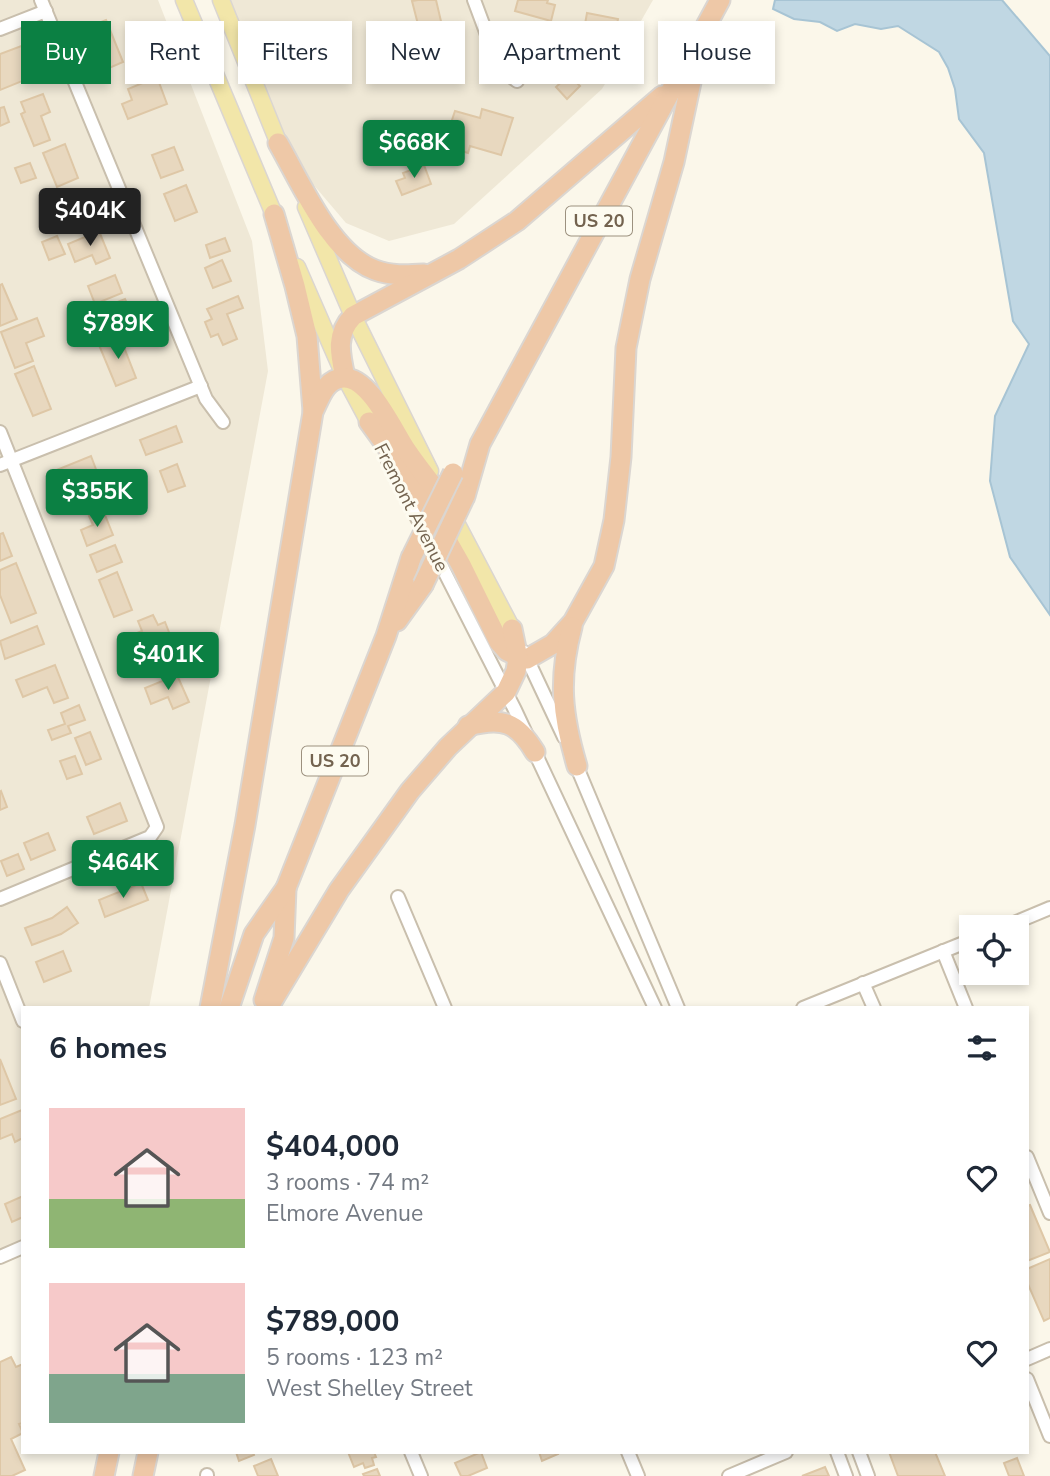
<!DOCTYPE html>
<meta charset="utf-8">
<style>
:root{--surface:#fff;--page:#f2f2f3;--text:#1f2937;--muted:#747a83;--accent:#0b8043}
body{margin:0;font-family:"Nunito Sans",sans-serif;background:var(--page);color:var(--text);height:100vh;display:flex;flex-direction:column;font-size:26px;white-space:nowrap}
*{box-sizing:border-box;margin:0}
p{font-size:23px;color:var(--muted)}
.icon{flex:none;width:38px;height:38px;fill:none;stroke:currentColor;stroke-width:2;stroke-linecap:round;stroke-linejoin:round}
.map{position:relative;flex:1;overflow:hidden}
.drawer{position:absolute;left:21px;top:1006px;width:1008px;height:448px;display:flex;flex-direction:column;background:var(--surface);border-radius:0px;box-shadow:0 4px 10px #0003}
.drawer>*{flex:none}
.banner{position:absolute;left:21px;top:21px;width:1008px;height:63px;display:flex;gap:14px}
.tools{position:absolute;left:959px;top:915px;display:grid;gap:14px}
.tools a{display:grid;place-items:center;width:70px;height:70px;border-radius:0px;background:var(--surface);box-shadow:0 4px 10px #0003;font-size:35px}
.price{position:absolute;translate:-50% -60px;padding:0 16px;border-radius:7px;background:var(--accent);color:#fff;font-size:23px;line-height:46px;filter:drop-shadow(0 2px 4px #0008)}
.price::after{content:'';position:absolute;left:50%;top:42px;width:21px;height:16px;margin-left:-10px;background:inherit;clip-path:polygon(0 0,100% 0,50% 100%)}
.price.active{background:#222;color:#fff}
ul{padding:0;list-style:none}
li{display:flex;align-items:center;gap:21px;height:175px;padding:0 28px}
li span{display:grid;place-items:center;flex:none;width:196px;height:140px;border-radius:0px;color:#555}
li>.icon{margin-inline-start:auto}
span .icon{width:84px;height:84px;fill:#fffc;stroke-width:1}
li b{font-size:30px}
h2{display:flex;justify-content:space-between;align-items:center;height:84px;padding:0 28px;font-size:30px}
.tag{padding:0 24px;border-radius:0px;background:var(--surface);box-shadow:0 4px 10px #0003;font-size:24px;line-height:63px}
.tag.active{background:var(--accent);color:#fff}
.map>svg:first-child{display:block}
.residential{fill:#efe8d6}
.water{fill:#c0d7e3;stroke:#a7c4d4;stroke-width:2}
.building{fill:#e8d8bf;stroke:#dec7a6;stroke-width:2}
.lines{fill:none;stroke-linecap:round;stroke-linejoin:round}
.minor-casing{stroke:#c9bfad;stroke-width:16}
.major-casing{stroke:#dbd6d1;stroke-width:19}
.highway-casing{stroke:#dbd6d1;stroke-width:23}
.minor{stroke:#fff;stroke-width:12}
.major{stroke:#f2e6a9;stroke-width:16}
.highway{stroke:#eec8a7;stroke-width:19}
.highway-bridge-casing{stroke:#dbd6d1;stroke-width:23;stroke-linecap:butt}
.highway-bridge{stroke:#eec8a7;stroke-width:19}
.labels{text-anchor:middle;stroke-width:6;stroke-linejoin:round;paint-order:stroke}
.shield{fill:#fdfbf0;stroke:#9c917f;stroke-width:2}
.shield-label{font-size:18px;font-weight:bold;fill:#73634f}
.street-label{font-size:19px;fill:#73634f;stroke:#fdfbf0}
</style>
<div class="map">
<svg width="1050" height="1476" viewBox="0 0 1050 1476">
<rect width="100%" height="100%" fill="#fbf7ea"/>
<g class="residential">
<polygon points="0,0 158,0 252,241 268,371 149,1008 23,1008 23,1247 0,1257"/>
<polygon points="220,0 653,0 602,89 454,224 389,241 346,223 278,143"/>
</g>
<polygon class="water" points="775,0 1002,0 1050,56 1050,615 1010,557 990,481 995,416 1029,344 1013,321 984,153 959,119 955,89 948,68 939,52 898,26 881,29 855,24 837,31 820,22 794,19 773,9"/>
<g class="building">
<polygon points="418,0 436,0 444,34 422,40 412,1"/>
<polygon points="518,0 548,0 547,3 555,5 551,21 515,11"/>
<polygon points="587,13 618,19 611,58 580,52"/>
<polygon points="106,20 123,62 100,72 83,29"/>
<polygon points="24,45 37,75 0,90 0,54"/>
<polygon points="569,75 580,86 567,99 556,87"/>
<polygon points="157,77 167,104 128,119 122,104 132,100 128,89"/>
<polygon points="43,94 50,112 41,116 50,140 34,146 21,114 25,112 21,102"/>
<polygon points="4,107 9,122 0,126 0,108"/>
<polygon points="482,109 513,118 501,155 470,146 468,153 455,149 457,141 446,138 455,111 480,118"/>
<polygon points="65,144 78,178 57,187 43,153"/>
<polygon points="174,147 183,170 161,178 152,155"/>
<polygon points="30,163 36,178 21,183 15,168"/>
<polygon points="424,165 431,184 402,195 396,181 405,178 403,173"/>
<polygon points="186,185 197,212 175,221 164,194"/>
<polygon points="99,231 110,258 96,264 92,255 75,262 68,244"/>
<polygon points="57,236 65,254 49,260 42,242"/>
<polygon points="225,238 230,251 210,258 206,245"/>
<polygon points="222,260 231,281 213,288 205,268"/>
<polygon points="115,275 122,293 95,304 88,286"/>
<polygon points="2,284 17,319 0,326 0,285"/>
<polygon points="238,296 243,308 227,314 237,339 223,345 218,334 211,337 205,322 212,319 207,309"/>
<polygon points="125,299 132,315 103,326 97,310"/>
<polygon points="37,318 44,336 26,343 33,361 15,368 1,332"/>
<polygon points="120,337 136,378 116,386 99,345"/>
<polygon points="34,366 51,409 33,416 15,374"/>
<polygon points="176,426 182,442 146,455 140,440"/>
<polygon points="91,456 97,472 61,487 54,471"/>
<polygon points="177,464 185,486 168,492 160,471"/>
<polygon points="95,481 104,501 88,508 83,496 71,501 67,492"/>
<polygon points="103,510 113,535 87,546 81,530 93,525 89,516"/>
<polygon points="3,533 12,556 0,561 0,534"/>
<polygon points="115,545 122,562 97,572 90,555"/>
<polygon points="16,563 36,613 11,623 0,595 0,570"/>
<polygon points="117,572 132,610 114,617 99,580"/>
<polygon points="153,615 158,625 165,622 172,640 140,653 132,635 142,631 138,621"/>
<polygon points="37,626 44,644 5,659 0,641"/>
<polygon points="55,665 68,698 54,703 47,687 23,697 16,680"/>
<polygon points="177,675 189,702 173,709 168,697 151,704 145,688"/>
<polygon points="79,705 85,720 68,726 71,733 52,740 48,730 65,724 61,713"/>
<polygon points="90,732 101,759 86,765 75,738"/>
<polygon points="75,756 82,774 67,779 60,761"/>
<polygon points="1,791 7,807 0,810 0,792"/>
<polygon points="120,803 127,821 94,834 87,817"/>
<polygon points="48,833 55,850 31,860 24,843"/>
<polygon points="18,854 24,869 7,876 1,861"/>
<polygon points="141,883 148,900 105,917 99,900"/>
<polygon points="67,907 78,923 61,934 32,945 25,928 52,918"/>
<polygon points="63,951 71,971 44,982 36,962"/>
<polygon points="0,1059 16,1099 0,1105"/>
<polygon points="22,1110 23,1138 15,1142 12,1134 0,1139 0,1119"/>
<polygon points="23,1196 23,1217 12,1222 5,1204"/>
<polygon points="1030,1205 1050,1252 1027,1261 1027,1206"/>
<polygon points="1050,1259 1050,1318 1044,1321 1027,1282 1027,1269"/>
<polygon points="11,1357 16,1367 23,1364 23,1423 19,1424 23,1433 11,1439 25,1470 12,1476 0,1476 0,1362"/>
<polygon points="236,1452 253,1452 254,1455 239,1461"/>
<polygon points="348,1452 374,1452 376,1457 372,1458 374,1465 365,1468 363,1463 354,1467"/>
<polygon points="481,1452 487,1468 468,1476 461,1476 455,1463"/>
<polygon points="539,1452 557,1452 558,1454 542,1461"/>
<polygon points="889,1452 935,1452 945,1476 898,1476"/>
<polygon points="1017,1458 1024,1476 1009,1476 1004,1463"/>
<polygon points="271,1459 278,1476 258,1476 254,1466"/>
<polygon points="825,1467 829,1476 802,1476"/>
<polygon points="377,1469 380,1476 364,1476 363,1474"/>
</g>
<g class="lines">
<defs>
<g id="minor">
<polyline points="41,0 206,399 223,422"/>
<polyline points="474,0 499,67 517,81"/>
<polyline points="0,29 46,11"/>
<polyline points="0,432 157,827 150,837 0,899"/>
<polyline points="388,461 515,710 655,1008"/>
<polyline points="0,465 201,386"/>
<polyline points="524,652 564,737"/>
<polyline points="574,760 678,1008"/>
<polyline points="398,897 445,1008"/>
<polyline points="1002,928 1050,908"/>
<polyline points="943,951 966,1008"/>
<polyline points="0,963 23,1021"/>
<polyline points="863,983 874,1008"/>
<polyline points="803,1008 971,940"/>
<polyline points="1027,1157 1050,1213"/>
<polyline points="0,1257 23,1247"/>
<polyline points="1027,1359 1050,1349"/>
<polyline points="1027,1379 1050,1436"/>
<polyline points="411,1452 421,1476"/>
<polyline points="628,1452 638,1476"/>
<polyline points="837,1452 846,1476"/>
<polyline points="859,1452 868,1476"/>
<polyline points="207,1475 207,1476"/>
<polyline points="729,1476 786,1452"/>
</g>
<g id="major">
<polyline points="184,0 278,224"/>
<polyline points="221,0 283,154"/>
<polyline points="306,207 353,316 430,471"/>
<polyline points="297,267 345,377 369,422"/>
<polyline points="451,513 512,629"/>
</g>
<g id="highway">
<path d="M278,143C301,183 331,254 375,270C391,276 407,275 424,274"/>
<polyline points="274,214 295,286 307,336 313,411"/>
<path d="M345,377C340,354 335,335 353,316L459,259L517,221L662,96"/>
<polyline points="369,422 419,491 461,565 499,642 507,651 522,658 527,659 553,644 573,622 604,566 614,520 621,457 626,348 640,279 674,162 701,35"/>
<polyline points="465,496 480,444 720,0"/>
<polyline points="397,621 423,585"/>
<path d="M572,627C558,679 562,715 577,766"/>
<path d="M468,726C503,717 517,722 535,752"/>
<polyline points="264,1000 284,938 286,888"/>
<path d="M210,1008L245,825L313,412C320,398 325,379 343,378C369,376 393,430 405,448C417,466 431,483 444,500"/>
<polyline points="229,1008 254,934 286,888 386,636 411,558"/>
<polyline points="268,1008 339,890 410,791 448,747 506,692 516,671 518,658 512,629"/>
<polyline points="104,1476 109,1452"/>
<polyline points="143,1476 148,1452"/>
</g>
</defs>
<use href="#minor" class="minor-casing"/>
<use href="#major" class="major-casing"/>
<use href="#highway" class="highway-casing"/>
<use href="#minor" class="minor"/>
<use href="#major" class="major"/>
<use href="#highway" class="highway"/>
<defs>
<g id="highway-bridge">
<polyline points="411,558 453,473"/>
<polyline points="423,585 465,496"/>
</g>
</defs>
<use href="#highway-bridge" class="highway-bridge-casing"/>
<use href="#highway-bridge" class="highway-bridge"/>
</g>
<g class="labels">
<g class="shield">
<rect x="566" y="206.5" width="66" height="29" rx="5"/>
<rect x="302" y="746.5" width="66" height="29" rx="5"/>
</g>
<g class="shield-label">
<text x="599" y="227">US 20</text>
<text x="335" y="767">US 20</text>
</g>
<g class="street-label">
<text transform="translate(412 507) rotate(63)" y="7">Fremont Avenue</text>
</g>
</g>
</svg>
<div class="tools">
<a><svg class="icon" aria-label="locate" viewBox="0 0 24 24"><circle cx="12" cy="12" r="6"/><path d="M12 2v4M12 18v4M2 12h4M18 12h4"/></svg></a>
</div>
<b class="price" style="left:414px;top:180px">$668K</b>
<b class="price active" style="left:90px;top:248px">$404K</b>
<b class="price" style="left:118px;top:361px">$789K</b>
<b class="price" style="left:97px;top:529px">$355K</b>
<b class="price" style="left:168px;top:692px">$401K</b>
<b class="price" style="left:123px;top:900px">$464K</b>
<div class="banner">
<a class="tag active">Buy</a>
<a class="tag">Rent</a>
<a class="tag">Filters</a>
<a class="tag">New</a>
<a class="tag">Apartment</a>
<a class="tag">House</a>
</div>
<section class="drawer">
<h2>6 homes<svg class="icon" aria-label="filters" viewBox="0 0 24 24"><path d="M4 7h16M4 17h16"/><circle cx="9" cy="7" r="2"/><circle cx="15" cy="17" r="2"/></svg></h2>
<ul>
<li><span style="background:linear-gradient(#f6c9c9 65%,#8fb573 0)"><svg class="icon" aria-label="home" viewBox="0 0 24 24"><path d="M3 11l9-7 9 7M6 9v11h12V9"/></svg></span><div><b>$404,000</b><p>3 rooms · 74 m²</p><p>Elmore Avenue</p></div><svg class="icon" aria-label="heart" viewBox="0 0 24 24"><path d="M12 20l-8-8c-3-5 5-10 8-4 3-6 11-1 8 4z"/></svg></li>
<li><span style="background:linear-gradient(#f6c9c9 65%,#7fa58c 0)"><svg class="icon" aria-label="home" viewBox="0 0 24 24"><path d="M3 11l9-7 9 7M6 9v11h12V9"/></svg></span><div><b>$789,000</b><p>5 rooms · 123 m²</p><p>West Shelley Street</p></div><svg class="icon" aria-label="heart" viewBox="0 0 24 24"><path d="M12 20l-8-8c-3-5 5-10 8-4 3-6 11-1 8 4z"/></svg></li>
</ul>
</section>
</div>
